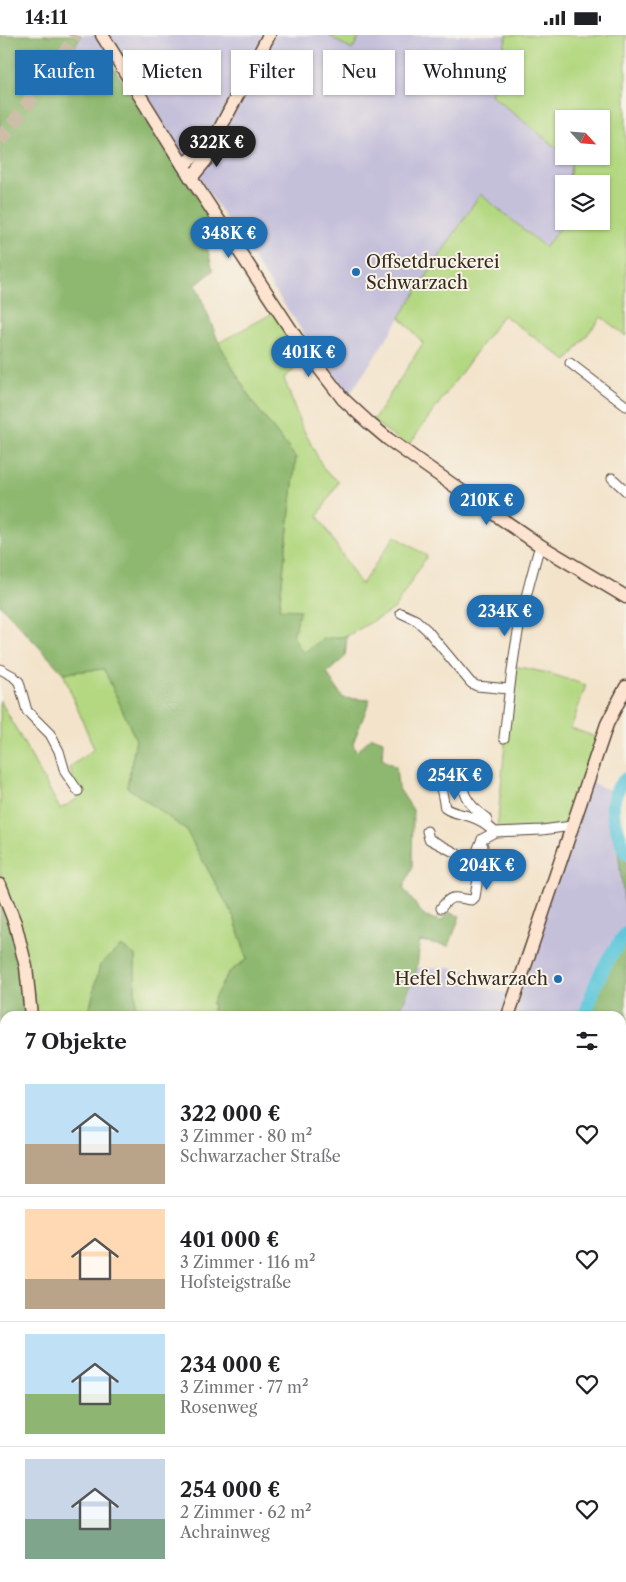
<!DOCTYPE html>
<html lang="de">
<meta charset="utf-8">
<style>
:root{--surface:#fff;--page:#f2f2f2;--text:#202124;--muted:#757577;--line:#e0e0e0;--accent:#1f6fb2}
body{margin:0;font-family:"Libre Caslon Text",serif;background:var(--page);color:var(--text);height:100vh;display:flex;flex-direction:column;font-size:19px;white-space:nowrap}
*{box-sizing:border-box;margin:0}
p{font-size:16px;color:var(--muted)}
.icon{flex:none;width:28px;height:28px;fill:none;stroke:currentColor;stroke-width:2;stroke-linecap:round;stroke-linejoin:round}
.map{position:relative;flex:1;overflow:hidden}
.details{position:absolute;left:0px;top:976px;width:626px;height:571px;display:flex;flex-direction:column;background:var(--surface);border-radius:15px 15px 0 0;box-shadow:0 1px 4px #0004}
.details>*{flex:none}
.top-card{position:absolute;left:15px;top:15px;width:596px;height:45px;display:flex;gap:10px}
.needle{width:32px;rotate:116deg}
.controls{position:absolute;left:555px;top:75px;display:grid;gap:10px}
.controls a{display:grid;place-items:center;width:55px;height:55px;border-radius:0px;background:var(--surface);box-shadow:0 1px 4px #0004;font-size:25px}
.price{position:absolute;translate:-50% -42px;padding:0 11px;border-radius:18px;background:var(--accent);color:#fff;font-size:16px;line-height:32px;filter:drop-shadow(0 1px 2px #0008)}
.price::after{content:'';position:absolute;left:50%;top:30px;width:15px;height:11px;margin-left:-8px;background:inherit;clip-path:polygon(0 0,100% 0,50% 100%)}
.price.on{background:#222;color:#fff}
ul{padding:0;list-style:none}
li{display:flex;align-items:center;gap:15px;height:125px;padding:0 25px}
li+li{border-top:1px solid var(--line)}
li span{display:grid;place-items:center;flex:none;width:140px;height:100px;border-radius:0px;color:#555}
li>.icon{margin-inline-start:auto}
span .icon{width:60px;height:60px;fill:#fffc;stroke-width:1}
li b{font-size:21px}
h2{display:flex;justify-content:space-between;align-items:center;height:60px;padding:0 25px;font-size:21px}
.tag{padding:0 18px;border-radius:0px;background:var(--surface);box-shadow:0 1px 4px #0004;font-size:18px;line-height:45px}
.tag.on{background:var(--accent);color:#fff}
.status{display:flex;justify-content:space-between;align-items:center;height:35px;padding:0 25px;background:var(--surface);direction:ltr}
.status svg{height:14px;fill:currentColor}
.map>svg:first-child{display:block}
.industrial{fill:#c5c0da}
.green{fill:#b3d881;stroke:#778150}
.forest{fill:#8eb86f;stroke:#647146}
.lines{fill:none;stroke-linecap:round;stroke-linejoin:round}
.river{stroke:#5ec7da;stroke-width:14}
.primary-tunnel{stroke:#cebea8;stroke-width:14;stroke-dasharray:14 7;stroke-linecap:butt}
.street-casing{stroke:#574638;stroke-width:11}
.secondary-casing{stroke:#574638;stroke-width:15}
.street{stroke:#fff;stroke-width:9}
.secondary{stroke:#fde4d1;stroke-width:12}
.poi-dot{fill:#1f6fb2;stroke:#f7f3e8;stroke-width:2}
.labels{text-anchor:middle;stroke-width:4;stroke-linejoin:round;paint-order:stroke}
.poi-label{font-size:18px;fill:#3b2a1e;stroke:#f7f3e8;text-anchor:start}
</style>
<div class="status"><b>14:11</b><svg viewBox="0 0 49 12"><path d="M0 12V9h3v3zM5 12V6h3v6zM10 12V3h3v9zM15 12V0h3v12zM26 1h20v11H26zM47 4h2v5h-2z"/></svg></div>
<div class="map">
<svg width="626" height="1547" viewBox="0 0 626 1547">
<rect width="100%" height="100%" fill="#f7f3e8"/>
<filter id="ink" filterUnits="userSpaceOnUse"><feTurbulence type="fractalNoise" baseFrequency=".02" numOctaves="2"/><feDisplacementMap in="SourceGraphic" scale="10" xChannelSelector="R" yChannelSelector="G"/><feConvolveMatrix kernelMatrix="1 2 1 2 8 2 1 2 1" color-interpolation-filters="sRGB"/></filter>
<filter id="wash" filterUnits="userSpaceOnUse"><feTurbulence type="fractalNoise" baseFrequency=".0096" numOctaves="4" result="noise"/><feDisplacementMap in="SourceGraphic" scale="20" xChannelSelector="R" yChannelSelector="G"/><feGaussianBlur stdDeviation="1.12" result="paint"/><feColorMatrix in="noise" values="0 0 0 0 0 0 0 0 0 0 0 0 0 0 0 0 0 1.4 0 .05"/><feComposite in="paint" operator="in"/></filter>
<g filter="url(#wash)">
<rect width="100%" height="100%" fill="#f3e3ca"/>
<g class="industrial">
<polygon points="81,0 507,0 491,60 564,119 564,121 566,121 572,126 568,149 564,149 564,173 560,193 546,212 480,160 349,361 319,321 178,112 118,15 106,20 81,49 61,35"/>
<polygon points="587,746 615,757 611,771 625,867 626,894 602,925 583,981 398,981 417,933 447,932 473,938 472,949 510,959"/>
</g>
<g class="green">
<polygon points="328,0 358,0 360,1 352,15"/>
<polygon points="507,0 626,0 626,301 601,282 567,326 503,280 408,411 373,386 423,308 400,282 480,159 545,212 560,193 564,173 564,186 601,186 601,149 568,149 572,126 566,121 601,121 601,84 564,84 564,119 491,60"/>
<polygon points="275,277 306,325 284,343 300,388 325,436 339,446 318,481 361,550 395,501 427,521 394,574 347,601 323,604 303,619 279,575 296,423 253,368 218,308"/>
<polygon points="514,631 548,638 586,650 571,693 601,704 572,791 497,795 510,654"/>
<polygon points="104,634 136,705 127,752 186,795 234,882 247,924 228,938 212,967 214,981 135,981 135,921 100,930 88,981 26,981 0,861 0,665 60,774 77,764 70,732 94,714 63,638"/>
<polygon points="0,1165 5,1168 5,1542 18,1543 16,1547 0,1547"/>
<polygon points="516,1543 544,1543 539,1547 514,1547"/>
</g>
<g class="forest">
<polygon points="0,0 81,0 61,35 81,49 106,20 168,120 226,202 207,212 213,236 196,250 219,308 253,368 296,423 279,574 300,575 293,602 303,618 323,604 347,601 345,622 327,638 343,663 370,665 353,708 356,717 372,702 383,706 382,724 396,732 398,752 413,775 412,834 403,853 425,882 442,886 447,877 460,881 449,911 420,906 417,933 398,981 214,981 212,967 228,938 247,924 234,882 186,795 127,752 136,705 104,634 63,638 0,570"/>
<polygon points="617,807 626,816 626,881"/>
<polygon points="0,861 22,932 26,981 5,981 5,1168 0,1165"/>
<polygon points="626,894 626,1204 621,1211 621,981 583,981 603,925"/>
<polygon points="121,911 135,920 135,981 88,981 100,930"/>
<polygon points="621,1237 626,1248 626,1287 621,1292"/>
<polygon points="621,1420 626,1420 626,1547 539,1547 544,1543 621,1542"/>
<polygon points="18,1543 353,1542 362,1547 16,1547"/>
<polygon points="377,1543 445,1543 444,1547 375,1547"/>
</g>
<g class="lines">
<g class="river">
<path d="M626,744C602,766 616,792 626,818"/>
<path d="M586,981C592,951 607,923 626,899"/>
<polyline points="389,1547 391,1542"/>
</g>
</g>
</g>
<g filter="url(#ink)">
<g class="lines">
<polyline class="primary-tunnel" points="0,106 65,18 76,0"/>
<defs>
<g id="street">
<polyline points="570,328 626,371"/>
<polyline points="612,443 626,456"/>
<polyline points="401,578 416,585 427,595 471,648 477,651 509,654"/>
<polyline points="0,634 13,641 19,647 27,676 50,699 59,716 65,737 78,756"/>
<path d="M504,703C508,669 511,636 517,603C522,574 530,546 538,517L541,511"/>
<path d="M459,732C462,757 465,768 486,783L487,786"/>
<path d="M424,741C444,747 441,755 445,773C453,779 462,778 471,782C481,785 488,790 495,797"/>
<polyline points="427,796 429,804 456,818 466,829 477,816 482,804 495,797 542,795 572,791"/>
<path d="M441,873C452,858 455,863 472,865L475,862L483,811"/>
<polyline points="0,1443 5,1463"/>
</g>
<g id="secondary">
<polyline points="102,0 191,143 299,307 343,364 369,388 388,404 477,467 541,511 626,562"/>
<polyline points="183,130 210,108"/>
<polyline points="191,143 206,125 214,105 269,0"/>
<polyline points="0,850 15,888 26,932 31,981"/>
<polyline points="508,981 607,689 626,652"/>
<polyline points="0,1526 5,1520"/>
<polyline points="450,1547 451,1542"/>
</g>
</defs>
<use href="#street" class="street-casing"/>
<use href="#secondary" class="secondary-casing"/>
<use href="#street" class="street"/>
<use href="#secondary" class="secondary"/>
</g>
</g>
<g class="poi-dot">
<circle cx="356" cy="237" r="5"/>
<circle cx="558" cy="944" r="5"/>
</g>
<g class="labels">
<g class="poi-label">
<text x="366" y="233">Offsetdruckerei<tspan x="366" dy="21">Schwarzach</tspan></text>
<text x="548" y="950" text-anchor="end">Hefel Schwarzach</text>
</g>
</g>
</svg>
<div class="controls">
<a><svg class="needle" viewBox="-14 -14 28 28"><path d="M0-13l5 13h-10z" fill="#e53935"/><path d="M0 13l5-13h-10z" fill="#757577"/></svg></a>
<a><svg class="icon" aria-label="layers" viewBox="0 0 24 24"><path d="M12 4l9 5-9 5-9-5zM3 14l9 5 9-5"/></svg></a>
</div>
<b class="price on" style="left:217px;top:133px">322K €</b>
<b class="price" style="left:229px;top:224px">348K €</b>
<b class="price" style="left:309px;top:343px">401K €</b>
<b class="price" style="left:487px;top:491px">210K €</b>
<b class="price" style="left:505px;top:602px">234K €</b>
<b class="price" style="left:455px;top:766px">254K €</b>
<b class="price" style="left:487px;top:856px">204K €</b>
<div class="top-card">
<a class="tag on">Kaufen</a>
<a class="tag">Mieten</a>
<a class="tag">Filter</a>
<a class="tag">Neu</a>
<a class="tag">Wohnung</a>
</div>
<section class="details">
<h2>7 Objekte<svg class="icon" aria-label="filters" viewBox="0 0 24 24"><path d="M4 7h16M4 17h16"/><circle cx="9" cy="7" r="2"/><circle cx="15" cy="17" r="2"/></svg></h2>
<ul>
<li><span style="background:linear-gradient(#bfe0f5 60%,#b9a48a 0)"><svg class="icon" aria-label="home" viewBox="0 0 24 24"><path d="M3 11l9-7 9 7M6 9v11h12V9"/></svg></span><div><b>322 000 €</b><p>3 Zimmer · 80 m²</p><p>Schwarzacher Straße</p></div><svg class="icon" aria-label="heart" viewBox="0 0 24 24"><path d="M12 20l-8-8c-3-5 5-10 8-4 3-6 11-1 8 4z"/></svg></li>
<li><span style="background:linear-gradient(#ffd9b3 70%,#b9a48a 0)"><svg class="icon" aria-label="home" viewBox="0 0 24 24"><path d="M3 11l9-7 9 7M6 9v11h12V9"/></svg></span><div><b>401 000 €</b><p>3 Zimmer · 116 m²</p><p>Hofsteigstraße</p></div><svg class="icon" aria-label="heart" viewBox="0 0 24 24"><path d="M12 20l-8-8c-3-5 5-10 8-4 3-6 11-1 8 4z"/></svg></li>
<li><span style="background:linear-gradient(#bfe0f5 60%,#8fb573 0)"><svg class="icon" aria-label="home" viewBox="0 0 24 24"><path d="M3 11l9-7 9 7M6 9v11h12V9"/></svg></span><div><b>234 000 €</b><p>3 Zimmer · 77 m²</p><p>Rosenweg</p></div><svg class="icon" aria-label="heart" viewBox="0 0 24 24"><path d="M12 20l-8-8c-3-5 5-10 8-4 3-6 11-1 8 4z"/></svg></li>
<li><span style="background:linear-gradient(#c9d6e8 60%,#7fa58c 0)"><svg class="icon" aria-label="home" viewBox="0 0 24 24"><path d="M3 11l9-7 9 7M6 9v11h12V9"/></svg></span><div><b>254 000 €</b><p>2 Zimmer · 62 m²</p><p>Achrainweg</p></div><svg class="icon" aria-label="heart" viewBox="0 0 24 24"><path d="M12 20l-8-8c-3-5 5-10 8-4 3-6 11-1 8 4z"/></svg></li>
</ul>
</section>
</div>
